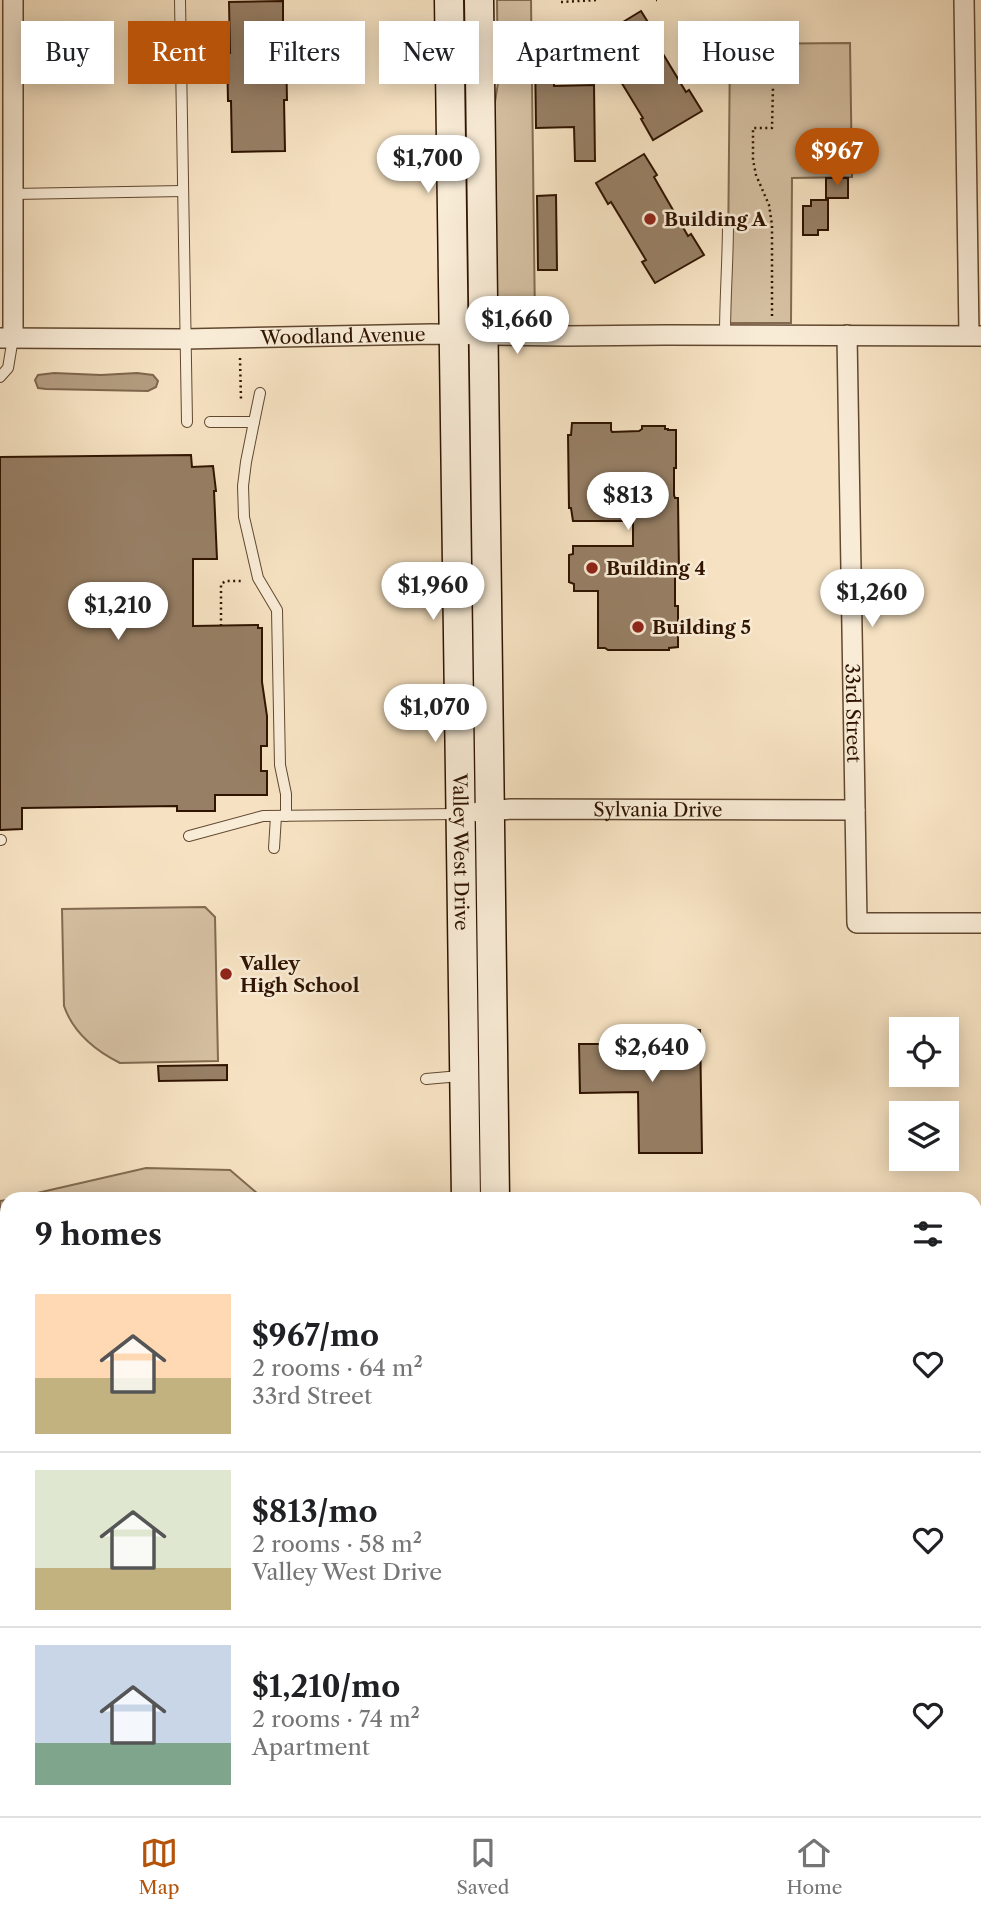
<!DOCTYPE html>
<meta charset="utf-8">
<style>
:root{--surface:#fff;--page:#f2f2f2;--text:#202124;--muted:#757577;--line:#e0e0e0;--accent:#b45309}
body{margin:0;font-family:"Libre Caslon Text",serif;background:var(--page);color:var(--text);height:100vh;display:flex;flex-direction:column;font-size:26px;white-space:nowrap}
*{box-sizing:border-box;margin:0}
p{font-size:23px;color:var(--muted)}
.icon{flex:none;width:38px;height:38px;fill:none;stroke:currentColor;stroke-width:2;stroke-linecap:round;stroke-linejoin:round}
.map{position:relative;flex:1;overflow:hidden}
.drawer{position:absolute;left:0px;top:1192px;width:982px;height:625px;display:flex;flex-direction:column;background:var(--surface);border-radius:21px 21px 0 0;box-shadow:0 4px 18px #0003}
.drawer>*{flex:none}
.guide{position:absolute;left:21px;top:21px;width:940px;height:63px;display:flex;gap:14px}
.buttons{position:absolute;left:889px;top:1017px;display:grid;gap:14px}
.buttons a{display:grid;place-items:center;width:70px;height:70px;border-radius:0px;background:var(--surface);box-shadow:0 4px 18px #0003;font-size:35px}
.price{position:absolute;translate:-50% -60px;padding:0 16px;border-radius:24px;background:#fff;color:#222;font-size:23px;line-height:46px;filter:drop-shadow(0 2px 4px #0008)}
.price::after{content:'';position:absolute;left:50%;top:42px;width:21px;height:16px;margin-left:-10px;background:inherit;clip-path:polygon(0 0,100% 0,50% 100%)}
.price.on{background:var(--accent);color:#fff}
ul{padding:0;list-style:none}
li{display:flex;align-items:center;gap:21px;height:175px;padding:0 35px}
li+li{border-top:2px solid var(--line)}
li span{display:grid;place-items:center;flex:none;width:196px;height:140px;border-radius:0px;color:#555}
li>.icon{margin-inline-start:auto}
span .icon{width:84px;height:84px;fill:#fffc;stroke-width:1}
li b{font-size:30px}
h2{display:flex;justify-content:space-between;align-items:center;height:84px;padding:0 35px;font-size:30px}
.chip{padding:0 24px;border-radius:0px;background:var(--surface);box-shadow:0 4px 18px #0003;font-size:24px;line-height:63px}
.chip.on{background:var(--accent);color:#fff}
.dock{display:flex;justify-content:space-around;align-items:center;height:98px;border-top:2px solid var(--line);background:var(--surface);font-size:19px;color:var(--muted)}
.dock a{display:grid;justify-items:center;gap:4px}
.dock .on{color:var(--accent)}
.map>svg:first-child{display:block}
.green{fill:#d4bfa1;stroke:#826a50;stroke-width:2}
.water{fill:#b39c80;stroke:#7f664d;stroke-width:2}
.building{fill:#977f65;stroke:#301400;stroke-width:2}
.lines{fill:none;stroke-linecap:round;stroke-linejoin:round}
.service-casing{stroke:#624830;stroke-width:12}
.minor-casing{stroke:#624830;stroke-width:22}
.secondary-casing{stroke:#301400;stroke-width:31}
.path{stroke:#301400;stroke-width:2.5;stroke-dasharray:2 3.5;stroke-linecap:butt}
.service{stroke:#f9ecd7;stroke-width:10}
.minor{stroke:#f9ecd7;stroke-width:19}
.secondary{stroke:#f9ecd7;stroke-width:28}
.poi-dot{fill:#8f2418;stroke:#f9ecd7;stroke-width:2.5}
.labels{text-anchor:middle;stroke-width:5;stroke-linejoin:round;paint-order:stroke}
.poi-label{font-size:19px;font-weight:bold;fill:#301400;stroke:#f9ecd7;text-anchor:start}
.street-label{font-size:19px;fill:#301400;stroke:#f9ecd7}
</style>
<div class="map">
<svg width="981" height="1816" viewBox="0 0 981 1816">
<rect width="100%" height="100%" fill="#f6e2c2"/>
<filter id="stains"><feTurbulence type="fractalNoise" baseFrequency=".00286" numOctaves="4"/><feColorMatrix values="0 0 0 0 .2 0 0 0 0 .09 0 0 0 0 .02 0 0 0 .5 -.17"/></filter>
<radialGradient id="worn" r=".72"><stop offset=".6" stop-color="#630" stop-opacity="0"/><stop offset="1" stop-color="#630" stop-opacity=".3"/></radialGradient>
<g class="green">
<path d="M497,0H531L535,322C519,322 507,322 497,308L491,127L498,83Z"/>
<polygon points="850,43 852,177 792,178 791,323 725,323 728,256 730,44"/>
<path d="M205,907L215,917L218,1061L120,1063C96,1051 73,1032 64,1006L62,909Z"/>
<polygon points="146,1168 230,1170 258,1194 258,1199 11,1199"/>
<polygon points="7,1200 7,1431 0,1424 0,1201"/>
</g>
<polygon class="water" points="54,373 101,375 137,373 153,375 158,381 156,387 148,391 46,389 38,388 35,380 38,375"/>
<g class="building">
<polygon points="283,1 283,52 286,52 287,100 284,100 285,151 232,152 231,101 228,101 227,53 230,53 229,2"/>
<polygon points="641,11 654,32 651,34 686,92 689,90 702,111 653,140 641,119 643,118 595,39"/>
<polygon points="535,54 554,54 554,86 594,85 595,161 575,161 574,127 536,128"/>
<polygon points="644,154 657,175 654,177 688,236 691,234 704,255 655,283 642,262 646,260 625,225 611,202 608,204 596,183"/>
<rect x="826" y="178" width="22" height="20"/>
<polygon points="556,195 557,270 538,270 537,196"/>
<polygon points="811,200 828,200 828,230 818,230 818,235 803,235 803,206 811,206"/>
<polygon points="572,423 611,423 611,430 612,432 639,431 642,429 642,426 665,426 665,429 668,429 668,430 676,430 676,468 674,468 674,495 675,498 678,498 679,574 676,574 675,578 675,606 678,606 678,647 669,648 669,650 608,650 605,648 598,648 598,591 574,591 574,584 569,582 569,555 573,554 573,546 633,546 633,521 573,521 571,508 569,508 568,435 571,435"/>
<polygon points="191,455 192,467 213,466 216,491 214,491 217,559 193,559 193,626 258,625 258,628 262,628 262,682 267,716 267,746 261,746 261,771 267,771 267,795 215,795 215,811 177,811 177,806 22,808 22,829 0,830 0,457"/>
<polygon points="700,1030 702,1153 639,1153 638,1092 580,1093 579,1044 608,1044 608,1031"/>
<polygon points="227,1065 227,1080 159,1081 158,1066"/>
</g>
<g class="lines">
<defs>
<g id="service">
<polyline points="180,0 187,422"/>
<polyline points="13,194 183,191"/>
<path d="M725,335C725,297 728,260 728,223"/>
<polyline points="0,377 8,368 13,338"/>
<polyline points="210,422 254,422 260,393"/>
<polyline points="254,422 246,462 243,486 244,517 258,578 277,610 280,765 286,794 286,816"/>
<polyline points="189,836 263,816 459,814"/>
<polyline points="0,840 1,840"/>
<polyline points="274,848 276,816"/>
<polyline points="426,1079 460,1076"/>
</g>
<g id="minor">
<polyline points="13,0 13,338"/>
<polyline points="964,0 969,335"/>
<path id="s1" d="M847,335L857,923H981"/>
<path id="s2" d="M0,338L184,339L432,334L566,336L665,335L981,336"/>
<path id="s3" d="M478,812L511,809L855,810"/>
<polyline points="0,1810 71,1810"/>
<polyline points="227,1810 227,1816"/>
<polyline points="721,1810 721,1816"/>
<polyline points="946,1810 954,1816"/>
</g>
<g id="secondary">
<path id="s4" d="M449,0L466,1199"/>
<polyline points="479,0 495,1199"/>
<polyline points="975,1510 981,1510"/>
<polyline points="0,1516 7,1516"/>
<polyline points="471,1810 471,1816"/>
<polyline points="496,1816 496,1810"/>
</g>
</defs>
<use href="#service" class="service-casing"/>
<use href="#minor" class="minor-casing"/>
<use href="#secondary" class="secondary-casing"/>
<g class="path">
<polyline points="656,0 657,0"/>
<polyline points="561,2 598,0"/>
<polyline points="772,316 772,225 769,205 756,175 753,160 753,128 772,128 773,87"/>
<polyline points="240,358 241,401"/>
<polyline points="221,626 221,584 226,581 241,581"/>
</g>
<use href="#service" class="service"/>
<use href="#minor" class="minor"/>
<use href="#secondary" class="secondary"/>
</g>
<g class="poi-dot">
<circle cx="650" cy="219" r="7"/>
<circle cx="592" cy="568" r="7"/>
<circle cx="638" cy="627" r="7"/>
<circle cx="226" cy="974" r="7"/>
</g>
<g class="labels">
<g class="poi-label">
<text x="664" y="226">Building A</text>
<text x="606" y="575">Building 4</text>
<text x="652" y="634">Building 5</text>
<text x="240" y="970">Valley<tspan x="240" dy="22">High School</tspan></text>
</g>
<g class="street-label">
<text dy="7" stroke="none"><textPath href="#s2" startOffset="343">Woodland Avenue</textPath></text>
<text dy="7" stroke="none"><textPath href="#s1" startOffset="378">33rd Street</textPath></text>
<text dy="7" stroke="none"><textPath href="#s3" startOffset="180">Sylvania Drive</textPath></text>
<text dy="7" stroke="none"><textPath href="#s4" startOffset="852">Valley West Drive</textPath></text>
</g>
</g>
<rect width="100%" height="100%" filter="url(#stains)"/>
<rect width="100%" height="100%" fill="url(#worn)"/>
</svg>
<div class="buttons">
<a><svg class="icon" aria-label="locate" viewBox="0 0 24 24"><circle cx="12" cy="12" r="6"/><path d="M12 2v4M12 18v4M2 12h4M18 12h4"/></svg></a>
<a><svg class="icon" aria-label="layers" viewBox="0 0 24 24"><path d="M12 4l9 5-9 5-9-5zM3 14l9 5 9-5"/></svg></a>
</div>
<b class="price on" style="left:837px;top:188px">$967</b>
<b class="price" style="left:428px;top:195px">$1,700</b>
<b class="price" style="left:517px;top:356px">$1,660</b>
<b class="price" style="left:628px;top:532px">$813</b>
<b class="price" style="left:433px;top:622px">$1,960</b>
<b class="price" style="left:872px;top:629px">$1,260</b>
<b class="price" style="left:118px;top:642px">$1,210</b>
<b class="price" style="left:435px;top:744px">$1,070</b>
<b class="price" style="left:652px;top:1084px">$2,640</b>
<div class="guide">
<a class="chip">Buy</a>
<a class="chip on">Rent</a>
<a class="chip">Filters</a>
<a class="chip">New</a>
<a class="chip">Apartment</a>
<a class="chip">House</a>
</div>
<section class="drawer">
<h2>9 homes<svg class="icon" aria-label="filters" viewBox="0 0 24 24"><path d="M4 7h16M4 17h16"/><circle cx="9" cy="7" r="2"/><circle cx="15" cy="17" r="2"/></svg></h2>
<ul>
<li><span style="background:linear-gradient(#ffd9b3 60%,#c2b280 0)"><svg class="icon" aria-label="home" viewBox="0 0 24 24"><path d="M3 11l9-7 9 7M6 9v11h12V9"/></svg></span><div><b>$967/mo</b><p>2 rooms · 64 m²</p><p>33rd Street</p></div><svg class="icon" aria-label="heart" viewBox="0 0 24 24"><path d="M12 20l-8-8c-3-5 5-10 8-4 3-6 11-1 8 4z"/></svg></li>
<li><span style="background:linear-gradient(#dfe7d0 70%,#c2b280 0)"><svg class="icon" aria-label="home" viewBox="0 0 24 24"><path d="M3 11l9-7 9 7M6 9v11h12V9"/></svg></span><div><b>$813/mo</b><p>2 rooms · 58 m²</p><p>Valley West Drive</p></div><svg class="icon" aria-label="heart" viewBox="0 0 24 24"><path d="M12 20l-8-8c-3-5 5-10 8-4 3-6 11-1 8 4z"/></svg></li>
<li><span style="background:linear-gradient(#c9d6e8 70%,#7fa58c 0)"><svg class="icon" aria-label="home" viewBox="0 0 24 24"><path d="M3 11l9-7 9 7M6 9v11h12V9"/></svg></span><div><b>$1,210/mo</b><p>2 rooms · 74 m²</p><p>Apartment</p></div><svg class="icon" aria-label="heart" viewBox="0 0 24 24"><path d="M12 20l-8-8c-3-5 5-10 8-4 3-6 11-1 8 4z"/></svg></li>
</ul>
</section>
</div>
<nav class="dock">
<a class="on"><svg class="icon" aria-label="map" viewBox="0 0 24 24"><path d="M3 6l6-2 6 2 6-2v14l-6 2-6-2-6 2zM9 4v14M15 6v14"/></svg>Map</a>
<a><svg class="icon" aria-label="saved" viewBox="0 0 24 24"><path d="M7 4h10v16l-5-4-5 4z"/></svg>Saved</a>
<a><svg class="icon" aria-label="home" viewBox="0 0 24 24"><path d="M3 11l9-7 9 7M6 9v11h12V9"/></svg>Home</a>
</nav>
